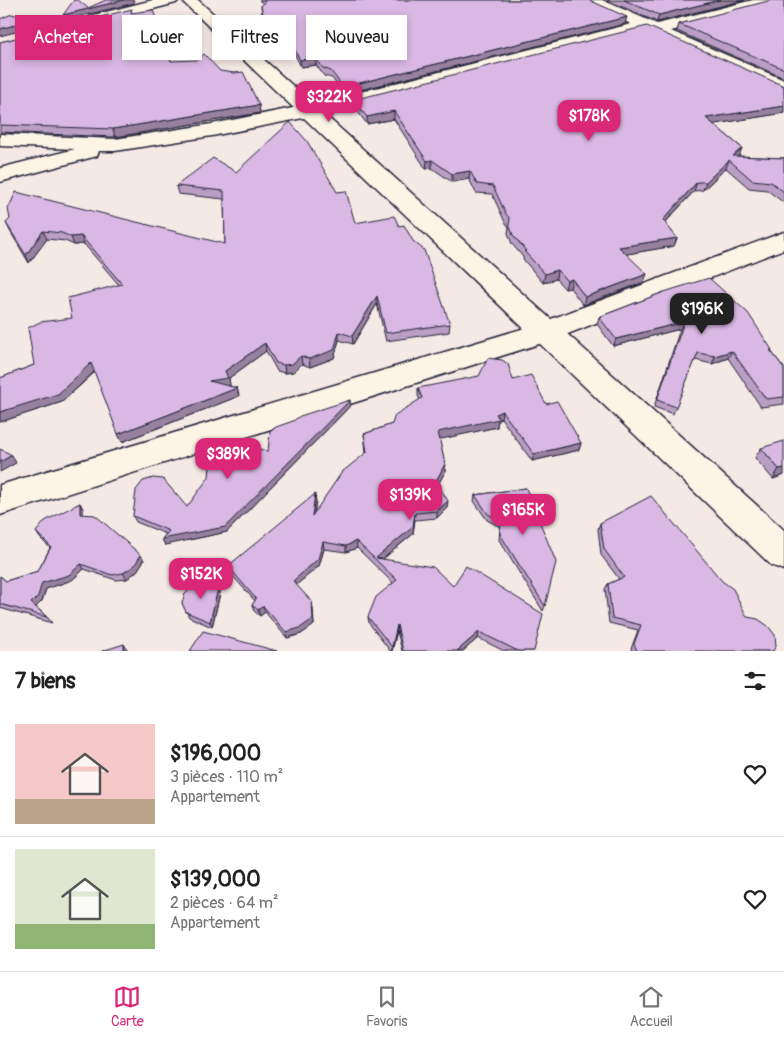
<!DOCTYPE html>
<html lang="fr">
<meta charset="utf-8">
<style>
:root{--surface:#fff;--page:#f6f6f6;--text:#222;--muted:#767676;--line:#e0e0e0;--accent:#db2777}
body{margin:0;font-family:Pangolin,sans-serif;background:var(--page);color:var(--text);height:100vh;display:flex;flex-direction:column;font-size:19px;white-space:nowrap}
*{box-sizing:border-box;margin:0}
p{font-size:16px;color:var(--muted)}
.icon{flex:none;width:28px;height:28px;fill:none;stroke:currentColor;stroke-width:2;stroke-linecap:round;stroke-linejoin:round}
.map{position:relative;height:651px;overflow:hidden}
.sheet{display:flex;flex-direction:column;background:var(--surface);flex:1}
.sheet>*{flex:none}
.top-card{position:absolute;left:15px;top:15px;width:500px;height:45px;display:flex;gap:10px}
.price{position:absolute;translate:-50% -42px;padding:0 11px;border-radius:10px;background:var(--accent);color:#fff;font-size:16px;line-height:32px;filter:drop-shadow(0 1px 2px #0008)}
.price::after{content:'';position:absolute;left:50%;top:30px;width:15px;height:11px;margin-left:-8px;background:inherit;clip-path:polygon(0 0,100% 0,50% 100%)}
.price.active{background:#222;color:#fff}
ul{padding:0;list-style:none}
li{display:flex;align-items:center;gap:15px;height:125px;padding:0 15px}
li+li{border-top:1px solid var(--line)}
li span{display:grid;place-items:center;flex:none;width:140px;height:100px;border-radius:0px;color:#555}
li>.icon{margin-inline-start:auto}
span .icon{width:60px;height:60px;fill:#fffc;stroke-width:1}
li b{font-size:21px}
h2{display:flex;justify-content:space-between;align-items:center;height:60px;padding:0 15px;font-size:21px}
.pill{padding:0 18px;border-radius:0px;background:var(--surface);box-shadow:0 2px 8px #0003;font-size:18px;line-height:45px}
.pill.active{background:var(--accent);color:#fff}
.menu{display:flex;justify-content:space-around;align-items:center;height:70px;border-top:1px solid var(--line);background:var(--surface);font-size:14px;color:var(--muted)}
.menu a{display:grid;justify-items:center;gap:2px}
.menu .active{color:var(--accent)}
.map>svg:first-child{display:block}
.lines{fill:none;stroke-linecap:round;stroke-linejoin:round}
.minor-casing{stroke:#22223b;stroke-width:3}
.highway-casing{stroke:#22223b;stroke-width:3}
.minor{fill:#fcf5e5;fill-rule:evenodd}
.highway{fill:#fcf5e5;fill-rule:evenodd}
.wall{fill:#bb9ec3;stroke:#22223b}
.shaded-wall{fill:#98819f;stroke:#22223b}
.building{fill:#d9b8e3;stroke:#22223b}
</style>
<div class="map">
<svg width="784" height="651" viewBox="0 0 784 651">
<rect width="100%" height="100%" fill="#f5e9e5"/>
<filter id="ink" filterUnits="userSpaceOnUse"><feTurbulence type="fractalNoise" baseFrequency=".02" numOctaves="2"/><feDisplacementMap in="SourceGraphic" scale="10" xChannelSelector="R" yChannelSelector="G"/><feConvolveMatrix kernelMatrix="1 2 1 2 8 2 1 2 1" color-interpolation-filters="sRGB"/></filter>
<g filter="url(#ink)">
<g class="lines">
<defs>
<g id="minor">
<polygon points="153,0 179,0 176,3 96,24 90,22 88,19 90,16"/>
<polygon points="581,0 602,0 657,24 753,0 779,0 776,3 671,31 784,80 784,93 645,31 308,117 212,136 115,151 99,151 97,156 0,182 0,168 75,149 0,146 0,134 115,139 212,124 308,105 631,24 584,3"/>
<polygon points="784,232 784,249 555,339 0,515 0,485 535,325"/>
</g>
<polygon id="highway" points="181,0 198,0 784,530 784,570 771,565"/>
</defs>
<use href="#minor" class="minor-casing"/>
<use href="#highway" class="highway-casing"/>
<use href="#minor" class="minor"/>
<use href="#highway" class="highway"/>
</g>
<g class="wall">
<polygon points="259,0 589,0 625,24 344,94 332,78 324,76 316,65 301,67 290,45 270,45 262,13 261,6 263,4"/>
<polygon points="607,0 745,0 657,22"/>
<polygon points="784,0 784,78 677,31 679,24"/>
<polygon points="132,13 171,61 220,71 259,105 260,113 115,137 0,132 0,42"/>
<polygon points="353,100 784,113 713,124 742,148 738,156 784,158 784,157 784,203 767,190 749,188 726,168 703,190 694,191 665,223 677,238 674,246 626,254 644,282 583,305 570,288 565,289 556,279 543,283 523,259 523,257 512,244 508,233 509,227 505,222 492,194 476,193 469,179 452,182 432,168 426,169 394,119 367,124 354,107"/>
<polygon points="236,172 355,223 450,324 449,332 386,341 377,304 353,344 339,340 334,358 310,367 302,364 293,372 285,373 277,371 266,351 229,378 230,386 228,386 237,388 239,396 122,442 95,372 62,402 0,422 0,378 34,365 72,318 119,285 84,244 74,245 65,241 47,239 29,263 10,231 6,223 225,244 224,199 178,194 176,186"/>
<polygon points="664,292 772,350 771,351 784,368 784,404 761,407 728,358 712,364 695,360 673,414 654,407 680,329 613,346 597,324 599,317"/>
<polygon points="513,380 546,404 581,443 579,450 532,461 501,418 498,420 497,427 439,439 445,464 445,472 438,484 447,508 437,518 415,520 413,534 383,559 453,586 534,651 504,651 478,638 463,651 402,651 397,631 392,651 390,651 369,623 368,617 393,583 357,548 346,552 324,549 319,566 296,585 312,602 313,608 314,625 301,634 287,638 265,612 260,616 254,611 252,605 255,601 230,573 228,566 316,501 314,513 366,452 364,434 392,424 420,400 418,396 418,388"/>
<polygon points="350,400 350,406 227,532 165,545 162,539 166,534 136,522 133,516 187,507 268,451"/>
<polygon points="761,448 784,475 773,479 755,458"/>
<polygon points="526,488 545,606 543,611 499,540 500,527 487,520 474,501 475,495"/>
<polygon points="80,503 83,509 83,514 144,560 137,571 127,579 116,580 84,569 72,580 46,589 42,601 36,607 47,617 52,623 0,608 0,576 6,581 38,571 50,548 40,538 36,532"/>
<polygon points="600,523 747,617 773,651 632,651 631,649 638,630 609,623 605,589 608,584 619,579 601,555 598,529"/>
<polygon points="222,585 212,627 189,617 182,603"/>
</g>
<g class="shaded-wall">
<polygon points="124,0 134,0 134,3 65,20 63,15"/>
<polygon points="720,0 745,0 657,22 659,15"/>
<polygon points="627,17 625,24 344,94 343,87"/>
<polygon points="33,20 35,27 0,36 0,29"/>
<polygon points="316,58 316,65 301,67 300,60"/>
<polygon points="259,105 260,113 115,137 113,129"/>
<polygon points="784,106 784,113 703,126 706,118"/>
<polygon points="394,111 394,119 367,124 367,117"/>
<polygon points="742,148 739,156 732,162 733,156"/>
<polygon points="432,160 432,168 426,169 427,161"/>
<polygon points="729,160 726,168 703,190 706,182"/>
<polygon points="470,171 469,179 452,182 452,174"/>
<polygon points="697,182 694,191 660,228 663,220"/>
<polygon points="43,231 47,239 29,263 26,255"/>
<polygon points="81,236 84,244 74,245 71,237"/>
<polygon points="677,238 674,246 616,256 619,247"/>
<polygon points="557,270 556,279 543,283 545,274"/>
<polygon points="647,274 644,282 583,305 585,297"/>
<polygon points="572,279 570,288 565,289 567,281"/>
<polygon points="377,296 377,304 353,344 352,336"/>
<polygon points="684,322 680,329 613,346 616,339"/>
<polygon points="339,332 339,340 334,358 310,367 309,359"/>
<polygon points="265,343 266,351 229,378 230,386 211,389 209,381 225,371"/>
<polygon points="732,351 728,358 712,364 715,356"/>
<polygon points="301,356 302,364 293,372 285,373 284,365"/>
<polygon points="91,363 95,371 62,402 0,422 0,412"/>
<polygon points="237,388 239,396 122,442 118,434"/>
<polygon points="350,400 350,406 227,532 165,545 162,539"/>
<polygon points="502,411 501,418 498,420 497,427 437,440 438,432 496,414"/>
<polygon points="581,443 579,450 532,461 534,454"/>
<polygon points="12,455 16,463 0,472 0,462"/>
<polygon points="445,464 445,472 436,488 436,481"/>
<polygon points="784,468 784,475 773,479 779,469"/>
<polygon points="315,494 316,501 313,523 312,516"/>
<polygon points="448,501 447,508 437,518 437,511"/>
<polygon points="80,503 83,509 83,520 80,514"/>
<polygon points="415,513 413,534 379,562 376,558"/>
<polygon points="356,541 357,548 346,552 346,546"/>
<polygon points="323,542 324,549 319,566 294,587 293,581"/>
<polygon points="141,555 144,560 137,571 127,579 123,573"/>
<polygon points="81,564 84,569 72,580 46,589 42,601 35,608 31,603 42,583"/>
<polygon points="220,580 222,585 212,627 210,622"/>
<polygon points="312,602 314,625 301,634 287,638 286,632"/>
<polygon points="263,606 265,612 260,616 258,610"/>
<polygon points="397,625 397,631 392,651 392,647"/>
<polygon points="479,632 478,638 463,651 457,651"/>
<polygon points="124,644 127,649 127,651 124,651"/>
</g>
<g class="building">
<polygon points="74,0 78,0 88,8 106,0 124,0 63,15"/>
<polygon points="264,0 589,0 627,17 343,87 331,71 323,68 316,58 300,60 289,38 269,38 261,6 265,1"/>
<polygon points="624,0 720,0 659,15"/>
<polygon points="772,0 784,0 784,69 679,24"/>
<polygon points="132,9 131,13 153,10 171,61 197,60 204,54 220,71 234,73 243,72 259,105 113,129 0,125 0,42"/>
<polygon points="12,14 33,20 0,29 0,19"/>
<polygon points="647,26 784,86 784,106 706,118 742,148 733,156 784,158 784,192 771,182 752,180 729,160 706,182 697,182 663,220 677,238 619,247 647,274 585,297 572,279 567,281 557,270 545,274 524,251 526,251 513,235 509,224 510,219 506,214 493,186 477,184 470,171 452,174 432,160 427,161 394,111 367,117 353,100"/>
<polygon points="290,122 307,141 337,192 346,191 355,223 394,216 399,226 404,225 413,241 424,250 450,324 386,333 377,296 352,336 339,332 334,350 309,359 301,356 292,364 284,365 276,363 265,343 225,371 228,378 209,381 237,388 118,434 91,363 58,394 0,412 0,378 34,365 28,328 40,322 72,318 68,298 122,284 81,236 71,237 62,233 43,231 26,255 6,223 10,219 8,209 16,192 225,244 224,191 176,186 213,158 236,172"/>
<polygon points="709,278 748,313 772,350 770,350 784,368 784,397 766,399 732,351 715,356 698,353 676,407 657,400 684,322 616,339 599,317 664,292"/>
<polygon points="488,358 502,360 508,364 513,380 531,375 546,404 557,401 581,443 534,454 502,411 496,414 499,419 438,432 445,464 436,481 448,501 437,511 415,513 413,527 376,558 433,567 453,586 466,566 543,614 534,651 518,651 479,632 457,651 403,651 397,625 392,647 368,617 376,597 397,580 356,541 346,546 323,542 318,559 293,581 312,602 313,619 300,628 286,632 263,606 258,610 252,605 256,599 228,566 315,494 312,516 342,472 367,452 364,434 392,424 395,415 422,398 418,388 479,376"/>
<polygon points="350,400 225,527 162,539 169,531 133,516 136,490 143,481 153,478 163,479 187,507 209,477 211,453 222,442 268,451 270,432 276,427 293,421 300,416"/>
<polygon points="784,441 784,468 779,469 761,448"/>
<polygon points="0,449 12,455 0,462"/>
<polygon points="526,488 556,562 545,606 500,534 501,521 488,514 475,495"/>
<polygon points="651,496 722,581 733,589 747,617 758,619 768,626 775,635 776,646 773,651 637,651 634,644 641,625 612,618 608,584 624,577 604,549 600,523"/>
<polygon points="80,503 80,514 95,515 141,555 134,566 123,573 112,575 81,564 69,575 42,583 38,596 31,603 47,617 0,604 0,576 6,581 38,571 51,547 36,532 45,521"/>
<polygon points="220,580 210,622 186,612 182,603 185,594 193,586"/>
<polygon points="203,631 277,651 190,651"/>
<polygon points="124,644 124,651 102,651"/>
</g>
</g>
</svg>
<b class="price" style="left:329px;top:123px">$322K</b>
<b class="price" style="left:589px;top:142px">$178K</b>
<b class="price active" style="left:702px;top:335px">$196K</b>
<b class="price" style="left:228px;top:480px">$389K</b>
<b class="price" style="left:410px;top:521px">$139K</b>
<b class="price" style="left:523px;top:536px">$165K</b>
<b class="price" style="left:201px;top:600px">$152K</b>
<div class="top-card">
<a class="pill active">Acheter</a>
<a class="pill">Louer</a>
<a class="pill">Filtres</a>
<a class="pill">Nouveau</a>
</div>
</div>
<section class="sheet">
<h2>7 biens<svg class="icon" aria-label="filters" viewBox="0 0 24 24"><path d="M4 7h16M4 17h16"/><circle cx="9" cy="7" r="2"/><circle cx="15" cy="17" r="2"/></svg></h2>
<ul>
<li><span style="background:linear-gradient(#f6c9c9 75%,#b9a48a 0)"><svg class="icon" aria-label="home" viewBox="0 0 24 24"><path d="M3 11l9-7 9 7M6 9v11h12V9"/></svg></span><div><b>$196,000</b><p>3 pièces · 110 m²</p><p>Appartement</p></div><svg class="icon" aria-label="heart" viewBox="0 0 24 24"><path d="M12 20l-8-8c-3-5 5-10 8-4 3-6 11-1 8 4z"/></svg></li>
<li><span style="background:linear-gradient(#dfe7d0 75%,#8fb573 0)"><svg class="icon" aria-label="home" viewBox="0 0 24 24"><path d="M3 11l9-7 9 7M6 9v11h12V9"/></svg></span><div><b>$139,000</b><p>2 pièces · 64 m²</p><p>Appartement</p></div><svg class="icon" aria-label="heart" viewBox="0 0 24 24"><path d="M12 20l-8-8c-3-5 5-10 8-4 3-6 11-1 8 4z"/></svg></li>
</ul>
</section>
<nav class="menu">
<a class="active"><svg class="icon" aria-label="map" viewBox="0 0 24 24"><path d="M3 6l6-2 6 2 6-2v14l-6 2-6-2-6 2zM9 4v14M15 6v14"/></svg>Carte</a>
<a><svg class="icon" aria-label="saved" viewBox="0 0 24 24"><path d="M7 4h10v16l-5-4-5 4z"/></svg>Favoris</a>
<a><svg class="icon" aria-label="home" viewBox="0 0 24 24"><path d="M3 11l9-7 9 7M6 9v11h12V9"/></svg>Accueil</a>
</nav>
